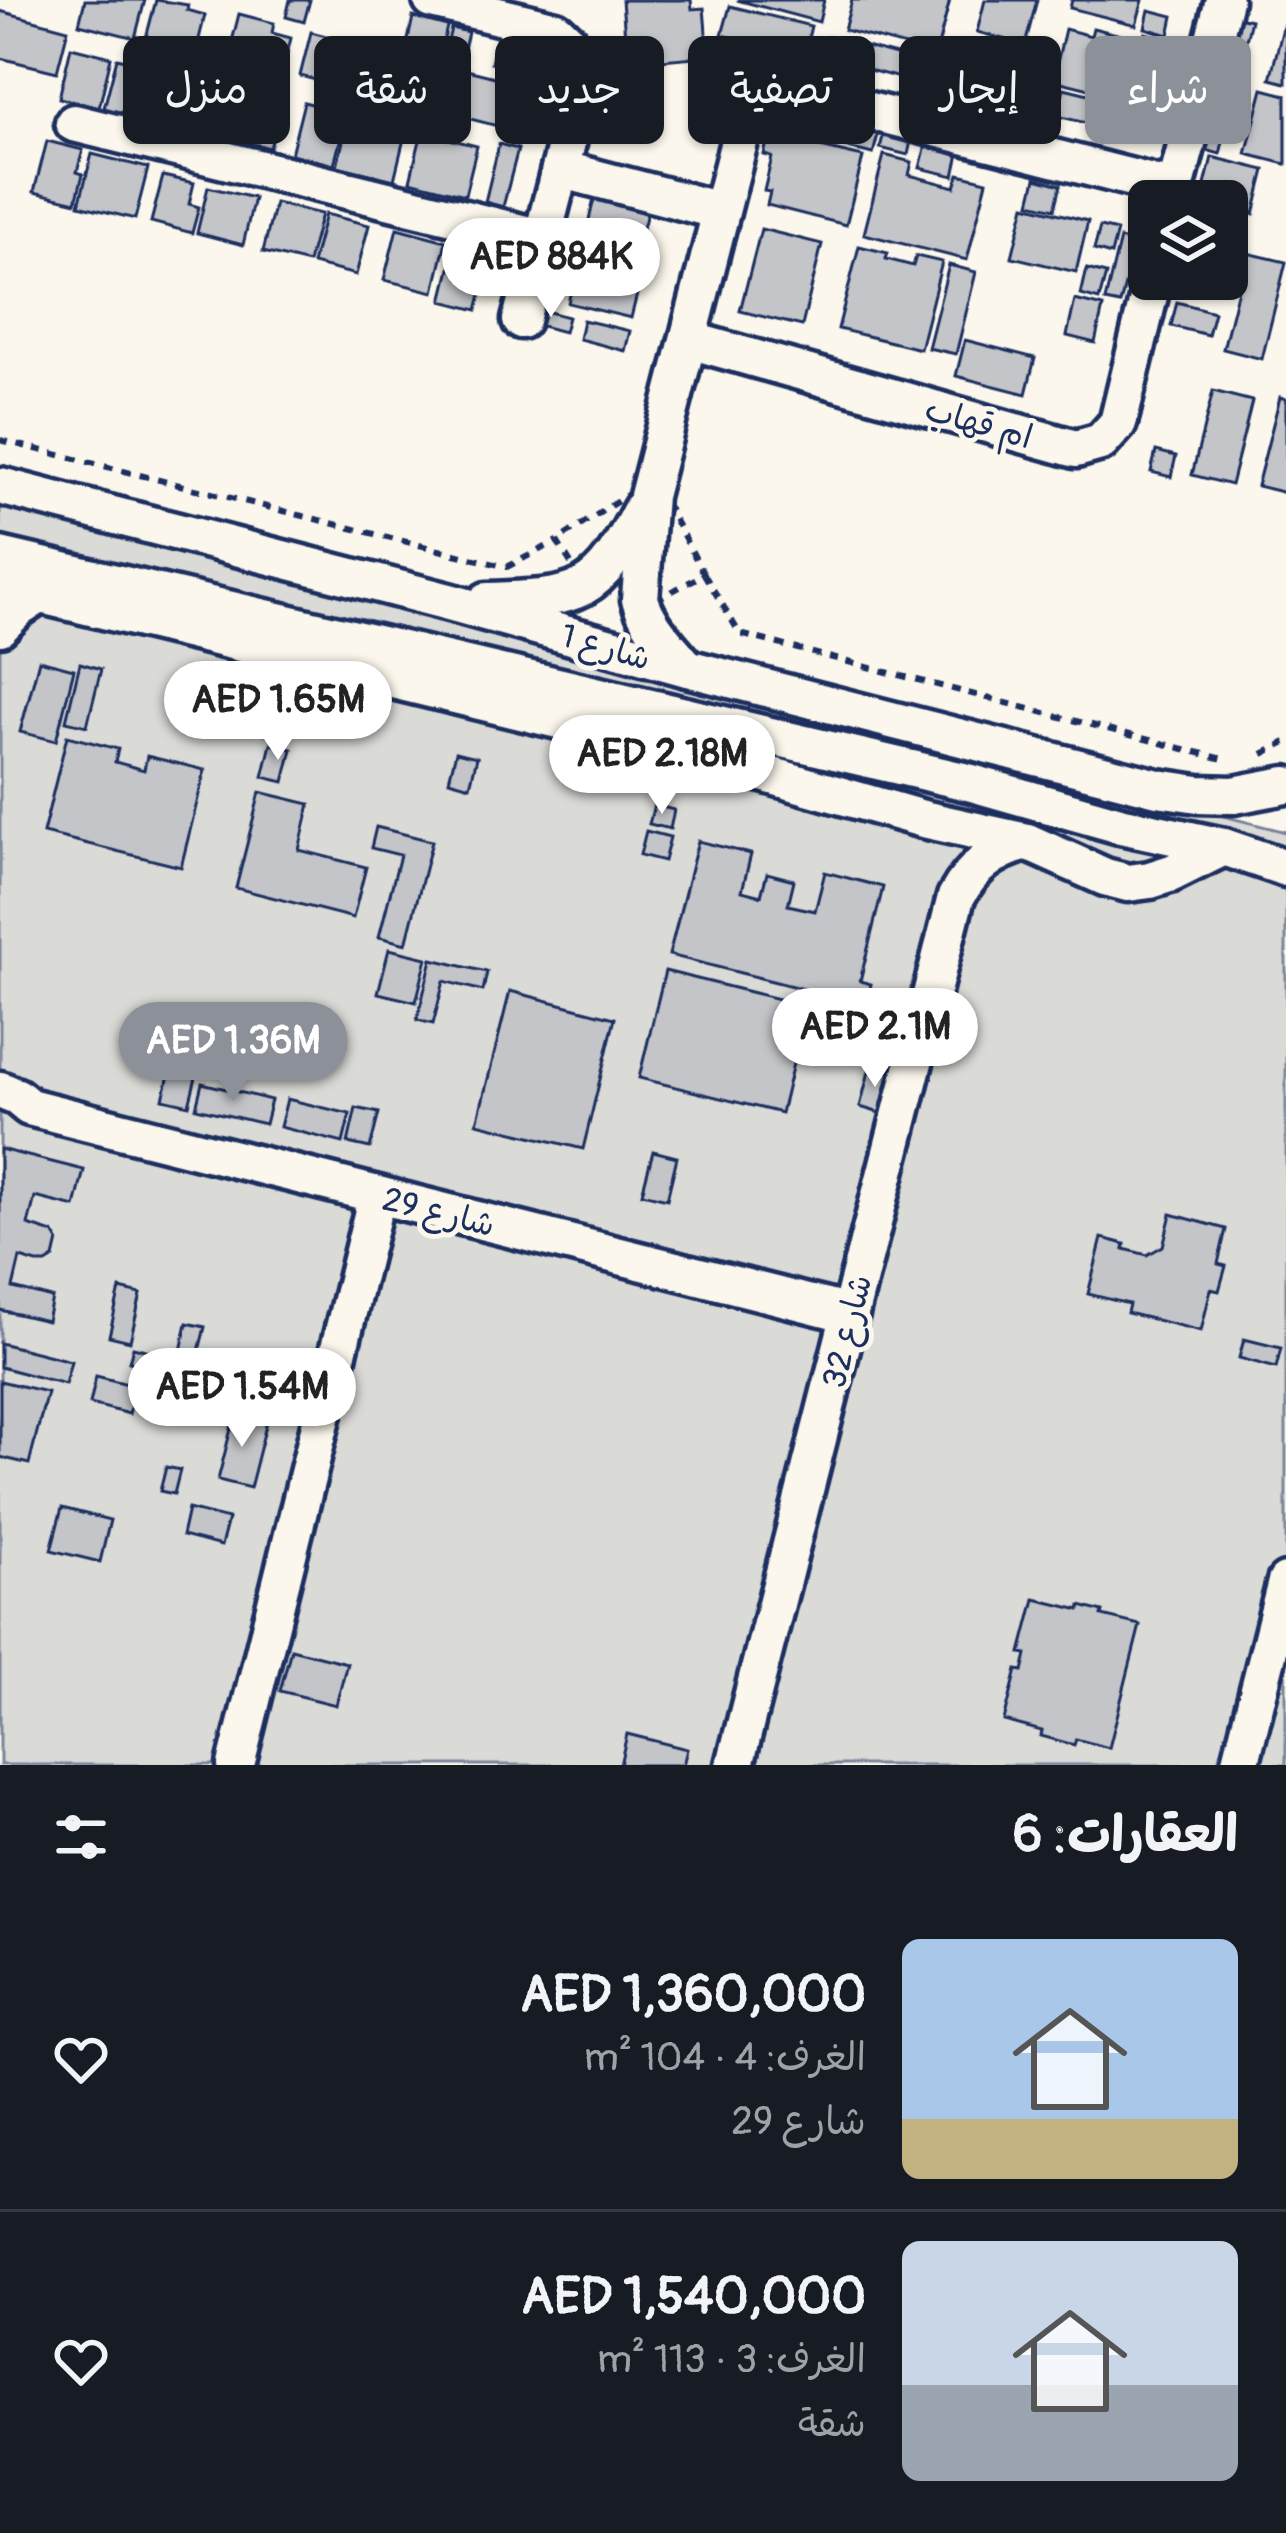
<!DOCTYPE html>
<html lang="ar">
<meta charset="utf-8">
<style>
:root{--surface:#171b24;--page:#242831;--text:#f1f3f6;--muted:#9ea1a6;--line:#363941;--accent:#8c9099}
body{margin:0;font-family:Pangolin,"Playpen Sans Arabic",sans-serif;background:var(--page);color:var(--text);direction:rtl;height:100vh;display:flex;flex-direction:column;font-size:45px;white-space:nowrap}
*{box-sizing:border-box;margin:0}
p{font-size:39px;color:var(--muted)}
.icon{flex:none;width:66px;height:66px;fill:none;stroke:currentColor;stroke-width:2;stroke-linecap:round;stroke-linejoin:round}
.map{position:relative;height:1765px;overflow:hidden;direction:ltr}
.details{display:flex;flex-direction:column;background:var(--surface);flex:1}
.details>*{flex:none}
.hud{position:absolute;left:36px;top:36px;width:1215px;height:108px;direction:rtl;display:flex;gap:24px}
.buttons{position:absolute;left:1128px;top:180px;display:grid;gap:24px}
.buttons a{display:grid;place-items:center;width:120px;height:120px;border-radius:18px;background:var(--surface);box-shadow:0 3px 9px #0004;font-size:60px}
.price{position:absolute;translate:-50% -102px;padding:0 27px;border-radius:42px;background:#fff;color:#222;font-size:39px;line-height:78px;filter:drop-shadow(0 3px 6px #0008)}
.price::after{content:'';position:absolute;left:50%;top:72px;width:36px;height:27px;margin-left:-18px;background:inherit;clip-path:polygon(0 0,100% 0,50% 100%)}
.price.selected{background:var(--accent);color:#fff}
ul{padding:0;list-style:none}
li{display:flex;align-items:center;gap:36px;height:300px;padding:0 48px}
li+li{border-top:3px solid var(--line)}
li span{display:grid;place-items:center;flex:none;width:336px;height:240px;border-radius:18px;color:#555}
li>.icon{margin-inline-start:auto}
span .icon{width:144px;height:144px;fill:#fffc;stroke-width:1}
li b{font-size:51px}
h2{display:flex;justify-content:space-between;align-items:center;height:144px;padding:0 48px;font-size:51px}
.tag{padding:0 42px;border-radius:18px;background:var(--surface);box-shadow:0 3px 9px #0004;font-size:42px;line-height:108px}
.tag.selected{background:var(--accent);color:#fff}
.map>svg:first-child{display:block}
.green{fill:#dadad7;stroke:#7a849a;stroke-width:3}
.building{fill:#c3c5c9;stroke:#1b2f5e;stroke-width:3}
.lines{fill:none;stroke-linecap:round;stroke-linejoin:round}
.street-casing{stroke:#1b2f5e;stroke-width:45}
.path{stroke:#1b2f5e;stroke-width:6;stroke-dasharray:9 9;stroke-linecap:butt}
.street{stroke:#fbf7ec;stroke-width:36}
.labels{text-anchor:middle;stroke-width:10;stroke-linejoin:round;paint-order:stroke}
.street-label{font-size:33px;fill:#1b2f5e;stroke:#fbf7ec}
</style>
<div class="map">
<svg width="1286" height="1765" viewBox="0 0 1286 1765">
<rect width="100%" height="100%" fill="#fbf7ec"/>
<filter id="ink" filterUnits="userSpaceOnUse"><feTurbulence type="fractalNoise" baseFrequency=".00833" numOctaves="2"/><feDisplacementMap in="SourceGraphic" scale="24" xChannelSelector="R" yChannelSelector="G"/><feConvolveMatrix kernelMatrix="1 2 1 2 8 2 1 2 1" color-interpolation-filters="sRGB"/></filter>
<g filter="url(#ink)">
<polygon class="green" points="0,505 1286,832 1286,1765 0,1765"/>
<g class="building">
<polygon points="85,0 145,0 135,38 79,24"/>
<polygon points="156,0 188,5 187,10 205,15 196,51 146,38"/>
<polygon points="290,0 310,0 304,22 286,17"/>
<polygon points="622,0 691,0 692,9 704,8 708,56 627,63"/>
<polygon points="737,0 824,0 819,22"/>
<polygon points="852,0 950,0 936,54 844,30"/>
<polygon points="985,0 1037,0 1025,45 977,32"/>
<polygon points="1072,0 1143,0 1136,25 1070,8"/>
<polygon points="730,6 811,26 804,55 722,35"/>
<polygon points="1149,10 1173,16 1169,35 1145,28"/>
<polygon points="0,11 68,29 57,72 0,58"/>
<polygon points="239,14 274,23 272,33 291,38 283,71 228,57"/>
<polygon points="1233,16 1251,20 1239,69 1221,64"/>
<polygon points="1286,16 1286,83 1270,79"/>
<polygon points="413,17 447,26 442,49 408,40"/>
<polygon points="451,28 468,32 461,62 444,58"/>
<polygon points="1093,28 1137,39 1122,97 1053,80 1065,29 1091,36"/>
<polygon points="311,32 334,38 333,45 367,53 358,91 300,76"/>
<polygon points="1145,33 1167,39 1149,107 1128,102"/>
<polygon points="497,36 527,43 540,72 491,62"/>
<polygon points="828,37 908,58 903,79 823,58"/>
<polygon points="71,47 111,57 99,108 59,98"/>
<polygon points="995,50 1029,59 1018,99 984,90"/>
<polygon points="117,58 172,71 159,122 104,108"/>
<polygon points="463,69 503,79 502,83 519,87 509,129 451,114"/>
<polygon points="1221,73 1239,77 1220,154 1202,149"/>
<polygon points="190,77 230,87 218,136 178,126"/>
<polygon points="1029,82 1049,87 1043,113 1022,108"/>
<polygon points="235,87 283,99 270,148 222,136"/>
<polygon points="1064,88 1101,97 1094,125 1057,116"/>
<polygon points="1263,89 1286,95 1286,164 1246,154"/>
<polygon points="304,102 347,113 334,165 291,154"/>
<polygon points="775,108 799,114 796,126 806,128 804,136 813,138 812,145 863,157 846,225 767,205 770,192 764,191 772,157 764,155"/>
<polygon points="349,116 406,130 394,180 337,166"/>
<polygon points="846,118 880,127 873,154 839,146"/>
<polygon points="885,129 912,136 908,155 880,148"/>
<polygon points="422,132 477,146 465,195 410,181"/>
<polygon points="47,141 83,150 77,172 83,174 76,202 34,192"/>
<polygon points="927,141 960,149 954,176 920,168"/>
<polygon points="499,144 518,149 503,207 485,202"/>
<polygon points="92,154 148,168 135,219 79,205"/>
<polygon points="884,155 912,162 909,175 955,187 959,174 987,181 967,260 864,234"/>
<polygon points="1212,157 1265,170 1254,214 1227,207 1227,201 1201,201"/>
<polygon points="163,176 194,183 189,204 199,207 192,233 151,222"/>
<polygon points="1036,178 1061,185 1055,209 1030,203"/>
<polygon points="208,187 254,198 243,245 197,233"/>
<polygon points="594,199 647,212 641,237 588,224"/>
<polygon points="275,203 321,214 308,263 263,252"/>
<polygon points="1025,205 1088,221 1076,272 1012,257"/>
<polygon points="325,214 369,225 356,275 312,264"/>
<polygon points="1100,227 1117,231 1111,255 1094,250"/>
<polygon points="397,228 446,241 434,292 384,280"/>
<polygon points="761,229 822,244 802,326 740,311"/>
<polygon points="593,232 649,246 631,318 568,303 578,261 586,263"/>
<polygon points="1120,239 1136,243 1120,304 1105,301"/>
<polygon points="457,241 482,247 478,264 488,267 477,310 442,301"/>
<polygon points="859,246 888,253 886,259 913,266 916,256 942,262 920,349 838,329"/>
<polygon points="1247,253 1286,262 1262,359 1223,349"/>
<polygon points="949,265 976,272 956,354 928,348"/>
<polygon points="1087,269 1106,274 1099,300 1081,295"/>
<polygon points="1075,300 1103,307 1095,343 1067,336"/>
<polygon points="1177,302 1214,312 1208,335 1171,326"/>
<polygon points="538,309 568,317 564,332 534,324"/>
<polygon points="583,320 630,331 625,351 579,339"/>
<polygon points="965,340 1035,358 1026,394 956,376"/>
<polygon points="1213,391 1252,401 1231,485 1192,475"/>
<polygon points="1280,397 1286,399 1286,493 1257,486"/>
<polygon points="1156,451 1176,456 1171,477 1151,472"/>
<polygon points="39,660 74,669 56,741 20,732"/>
<polygon points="80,663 101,669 87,726 66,721"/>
<polygon points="266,703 290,709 283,738 259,732"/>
<polygon points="67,736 118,749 115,762 144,770 147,756 205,770 181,867 43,833"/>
<polygon points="271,744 292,749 284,782 263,777"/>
<polygon points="456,752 477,757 470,786 449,780"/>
<polygon points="260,792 310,804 299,850 366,867 353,918 236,888"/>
<polygon points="654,805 674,810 670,829 649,824"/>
<polygon points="376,827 432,841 406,944 379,937 400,855 371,848"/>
<polygon points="646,831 670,837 664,861 640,855"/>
<polygon points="698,841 751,854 742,891 761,896 767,873 794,880 788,905 815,911 825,872 883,887 860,981 871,984 864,1015 826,1005 828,995 669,955"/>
<polygon points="389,949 427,958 416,1002 378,993"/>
<polygon points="432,959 487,972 483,991 444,981 433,1024 417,1020"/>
<polygon points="665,971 807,1006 781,1113 639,1078"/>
<polygon points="510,991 615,1018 583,1149 477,1123"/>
<polygon points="173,1059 199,1065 189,1105 163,1099"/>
<polygon points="870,1067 890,1072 880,1113 860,1107"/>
<polygon points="202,1083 271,1100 265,1124 196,1108"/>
<polygon points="287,1099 350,1114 343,1143 280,1127"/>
<polygon points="356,1108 379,1113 370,1148 348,1143"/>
<polygon points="0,1149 84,1170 75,1207 35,1197 28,1225 53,1233 58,1241 54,1258 46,1263 37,1263 20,1258 13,1288 52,1298 47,1321 0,1310"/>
<polygon points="653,1151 677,1157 667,1199 642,1193"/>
<polygon points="1171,1214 1226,1229 1218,1264 1226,1266 1219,1291 1211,1289 1201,1331 1127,1313 1129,1304 1088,1294 1102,1238 1125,1244 1124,1249 1147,1255 1163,1246"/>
<polygon points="120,1289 141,1294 130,1341 109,1336"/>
<polygon points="187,1323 205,1327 198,1355 181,1351"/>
<polygon points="1244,1339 1281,1348 1276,1368 1239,1358"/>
<polygon points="0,1343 71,1361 65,1384 0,1367"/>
<polygon points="133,1347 175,1357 171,1372 129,1362"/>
<polygon points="181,1356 196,1360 190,1382 175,1379"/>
<polygon points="96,1376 136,1386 129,1414 90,1404"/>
<polygon points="0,1381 47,1392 29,1464 0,1457"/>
<polygon points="235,1413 267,1421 250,1488 218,1480"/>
<polygon points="166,1467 180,1470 174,1494 160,1491"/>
<polygon points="62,1508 110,1520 100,1562 51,1550"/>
<polygon points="188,1509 228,1519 221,1546 182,1536"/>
<polygon points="1035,1599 1080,1610 1081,1606 1103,1612 1102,1616 1140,1625 1109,1748 1076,1739 1074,1745 1041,1736 1042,1731 1004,1721 1017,1670 1023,1671 1027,1654 1021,1653"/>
<polygon points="291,1649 347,1663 336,1705 280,1691"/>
<polygon points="627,1734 687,1749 683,1765 620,1765"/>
</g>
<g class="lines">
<defs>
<g id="street">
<polyline points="432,0 556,30 574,47 583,71 579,96 521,320"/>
<polyline points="74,123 542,238"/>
<polyline points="560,169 720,211"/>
<polyline points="1172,201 1224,0"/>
<polyline points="689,340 1076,449 1101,442 1118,423 1153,279"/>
<polyline points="0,486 449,602 687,668 1158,788 1198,794 1234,795 1286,785"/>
<polyline points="0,556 972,783 1120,825 1224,847 1286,868"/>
<polyline points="0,585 682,750 923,819 1027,842 1105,877 1128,883 1150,880 1172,873 1224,847"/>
<path d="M487,601C581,598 597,596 641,510"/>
<polyline points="0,627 18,609 38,596"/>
<path d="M687,668C669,646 648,626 640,599L648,496L743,126L750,108L764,94L783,89L1175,189"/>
<polyline points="0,1090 17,1097 29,1107 850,1314"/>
<polyline points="236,1765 377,1195"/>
<path d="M735,1765L956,897C973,866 993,851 1027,842"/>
<polyline points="1240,1765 1286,1582"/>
</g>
</defs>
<use href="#street" class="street-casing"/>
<g class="path">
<polyline points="0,440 507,567 557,541"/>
<polygon points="633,491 664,500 704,574 656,600 640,599 585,586 557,541"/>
<polyline points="704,574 740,634 1223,759"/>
<polyline points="1263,754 1286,742"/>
</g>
<use href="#street" class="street"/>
</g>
</g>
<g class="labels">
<g class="street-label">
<text transform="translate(979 422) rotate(16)" y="12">ام قهاب</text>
<text transform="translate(606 646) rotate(16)" y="12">شارع 1</text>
<text transform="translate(439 1211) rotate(14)" y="12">شارع 29</text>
<text transform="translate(846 1331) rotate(-76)" y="12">شارع 32</text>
</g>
</g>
</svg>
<div class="buttons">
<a><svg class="icon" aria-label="layers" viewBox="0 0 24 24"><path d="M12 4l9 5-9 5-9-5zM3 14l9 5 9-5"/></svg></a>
</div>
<b class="price" style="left:551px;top:320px">AED 884K</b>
<b class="price" style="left:278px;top:763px">AED 1.65M</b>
<b class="price" style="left:662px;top:817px">AED 2.18M</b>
<b class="price" style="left:875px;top:1090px">AED 2.1M</b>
<b class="price selected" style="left:233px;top:1104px">AED 1.36M</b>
<b class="price" style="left:242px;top:1450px">AED 1.54M</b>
<div class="hud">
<a class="tag selected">شراء</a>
<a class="tag">إيجار</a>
<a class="tag">تصفية</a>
<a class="tag">جديد</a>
<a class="tag">شقة</a>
<a class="tag">منزل</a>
</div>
</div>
<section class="details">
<h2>العقارات: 6<svg class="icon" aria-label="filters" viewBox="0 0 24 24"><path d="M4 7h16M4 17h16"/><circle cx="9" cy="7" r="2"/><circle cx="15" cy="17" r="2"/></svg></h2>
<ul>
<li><span style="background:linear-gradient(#a9c7e8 75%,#c2b280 0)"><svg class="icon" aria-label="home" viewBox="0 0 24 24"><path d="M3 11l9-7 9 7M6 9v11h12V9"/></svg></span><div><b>AED 1,360,000</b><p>الغرف: 4 · 104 m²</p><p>شارع 29</p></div><svg class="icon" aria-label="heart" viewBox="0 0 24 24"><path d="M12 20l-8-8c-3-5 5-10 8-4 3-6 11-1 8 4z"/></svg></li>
<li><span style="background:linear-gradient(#c9d6e8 60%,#9aa5b1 0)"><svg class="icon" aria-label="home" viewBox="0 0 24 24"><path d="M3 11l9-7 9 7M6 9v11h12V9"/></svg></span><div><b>AED 1,540,000</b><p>الغرف: 3 · 113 m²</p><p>شقة</p></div><svg class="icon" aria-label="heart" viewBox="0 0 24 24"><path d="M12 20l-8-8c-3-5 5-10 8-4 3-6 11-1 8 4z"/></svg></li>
</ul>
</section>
